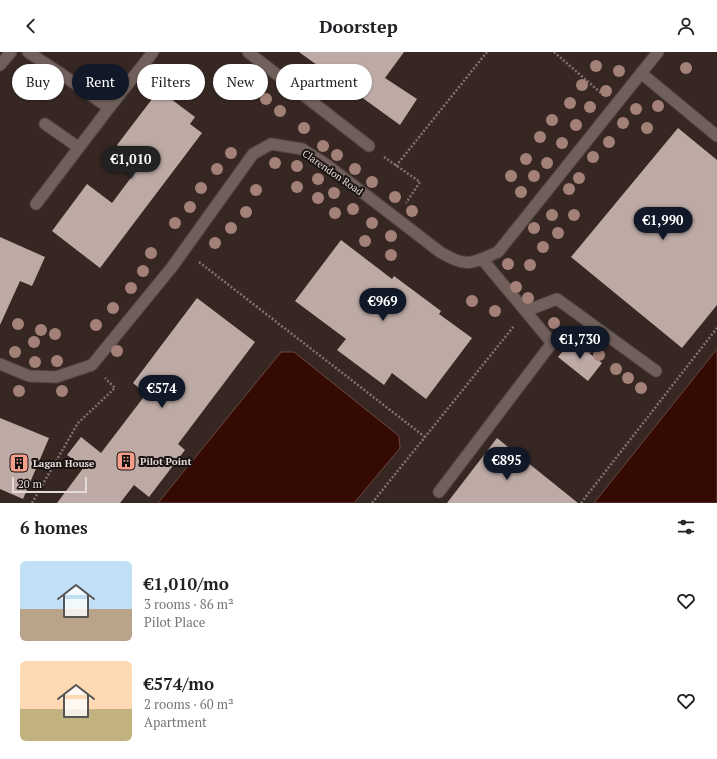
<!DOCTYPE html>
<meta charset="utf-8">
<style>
:root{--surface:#fff;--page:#f2f2f2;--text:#202124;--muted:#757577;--accent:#111827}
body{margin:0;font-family:"PT Serif",serif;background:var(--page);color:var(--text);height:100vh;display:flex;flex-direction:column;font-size:15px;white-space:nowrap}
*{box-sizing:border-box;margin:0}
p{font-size:13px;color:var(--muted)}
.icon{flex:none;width:22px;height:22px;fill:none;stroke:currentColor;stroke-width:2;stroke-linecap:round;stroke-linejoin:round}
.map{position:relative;height:451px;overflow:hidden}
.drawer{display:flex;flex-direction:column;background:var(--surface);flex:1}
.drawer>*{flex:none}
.top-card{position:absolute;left:12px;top:12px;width:400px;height:36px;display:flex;gap:8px}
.scale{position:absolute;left:12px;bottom:10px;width:75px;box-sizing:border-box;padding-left:4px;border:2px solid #e4dad8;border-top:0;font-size:11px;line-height:14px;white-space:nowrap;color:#e4dad8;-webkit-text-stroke:3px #191210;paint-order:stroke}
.price{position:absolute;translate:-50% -34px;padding:0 9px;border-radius:14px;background:var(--accent);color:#fff;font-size:13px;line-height:26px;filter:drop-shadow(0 1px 2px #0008)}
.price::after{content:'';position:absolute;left:50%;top:24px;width:12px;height:9px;margin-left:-6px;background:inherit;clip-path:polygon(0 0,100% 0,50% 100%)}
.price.active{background:#222;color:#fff}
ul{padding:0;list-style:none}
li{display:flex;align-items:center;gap:12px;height:100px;padding:0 20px}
li span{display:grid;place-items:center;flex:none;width:112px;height:80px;border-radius:6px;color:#555}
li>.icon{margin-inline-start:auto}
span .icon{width:48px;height:48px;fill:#fffc;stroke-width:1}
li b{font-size:17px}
h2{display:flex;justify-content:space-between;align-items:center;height:48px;padding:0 20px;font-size:17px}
.tag{padding:0 14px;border-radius:18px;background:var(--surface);box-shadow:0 1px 3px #0004;font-size:14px;line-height:36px}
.tag.active{background:var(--accent);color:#fff}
header{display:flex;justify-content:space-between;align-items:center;height:52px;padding:0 20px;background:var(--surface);font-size:18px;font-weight:600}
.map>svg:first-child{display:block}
.water{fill:#350a03;stroke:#6a4843}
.building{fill:#bdaaa5}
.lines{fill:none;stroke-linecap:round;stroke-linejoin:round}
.service-casing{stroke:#514542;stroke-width:13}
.minor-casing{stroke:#514542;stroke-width:13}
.path{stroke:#80736f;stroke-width:2.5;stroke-dasharray:2 2;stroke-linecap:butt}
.service{stroke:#705f5a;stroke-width:11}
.minor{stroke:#705f5a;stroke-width:11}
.tree{fill:#a38178}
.labels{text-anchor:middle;stroke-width:4;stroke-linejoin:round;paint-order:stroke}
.street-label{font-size:10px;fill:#e4dad8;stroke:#191210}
.poi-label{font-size:10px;font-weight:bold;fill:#e4dad8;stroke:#191210;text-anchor:start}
</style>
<header><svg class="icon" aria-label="back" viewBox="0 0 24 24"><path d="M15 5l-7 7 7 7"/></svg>Doorstep<svg class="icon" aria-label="person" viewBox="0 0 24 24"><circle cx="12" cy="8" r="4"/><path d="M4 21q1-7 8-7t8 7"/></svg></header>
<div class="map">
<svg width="717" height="451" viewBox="0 0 717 451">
<rect width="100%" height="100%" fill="#362723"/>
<g class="water">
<polygon points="717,297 717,451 594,451"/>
<polygon points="281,300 294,300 399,384 400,396 354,451 158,451"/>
</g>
<g class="building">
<polygon points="299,0 404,0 385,26 417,47 400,73"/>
<polygon points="159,38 195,65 190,72 202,81 100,216 52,179 87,132 112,151 142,111 117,93"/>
<polygon points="678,76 717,108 717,253 682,296 571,205"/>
<polygon points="0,185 45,205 32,234 20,229 0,273"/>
<polygon points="341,188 392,227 394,224 441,259 439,262 472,286 426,347 392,321 384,333 337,298 346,287 295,249"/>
<polygon points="197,246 255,290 178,392 185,398 149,445 134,433 120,451 57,451 84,415 67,403 81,385 101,401 146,342 133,331"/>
<polygon points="572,288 602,311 588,329 558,305"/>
<polygon points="0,366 49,386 23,447 0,437"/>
<polygon points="497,386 578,451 447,451"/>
</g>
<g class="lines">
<defs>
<g id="service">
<polyline points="0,13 11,0"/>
<polyline points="60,21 109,56 153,0"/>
<polyline points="641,21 717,84"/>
<polyline points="45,72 78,95"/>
<polyline points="36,152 109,56"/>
<polyline points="526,259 557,247 656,319"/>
<path d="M0,312L29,324L56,325L92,313L172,215L253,102L271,92L302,97L327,113L440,200C467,216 470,212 498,200L658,0"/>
<polyline points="439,440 552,291 482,207"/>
</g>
<g id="minor">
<polyline points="28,0 60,21"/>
<polyline points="248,0 369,94"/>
</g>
</defs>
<use href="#service" class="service-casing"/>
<use href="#minor" class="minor-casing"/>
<g class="path">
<polyline points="554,0 601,41"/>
<polyline points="384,105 420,130 406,151"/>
<polyline points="396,114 487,0"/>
<polyline points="199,210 425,385"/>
<polyline points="32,451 78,371 115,336 105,326"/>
<polyline points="372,451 514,274"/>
<polyline points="581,451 717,276"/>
</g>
<use href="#service" class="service"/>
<use href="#minor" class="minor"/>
</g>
<g class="tree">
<circle cx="596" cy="14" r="6"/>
<circle cx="686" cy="16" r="6"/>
<circle cx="619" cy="19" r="6"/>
<circle cx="582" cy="33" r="6"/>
<circle cx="606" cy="39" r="6"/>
<circle cx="266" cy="47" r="6"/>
<circle cx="570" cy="51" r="6"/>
<circle cx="658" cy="54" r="6"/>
<circle cx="590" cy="55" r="6"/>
<circle cx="636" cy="57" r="6"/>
<circle cx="280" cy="59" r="6"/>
<circle cx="552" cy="68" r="6"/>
<circle cx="623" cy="71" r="6"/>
<circle cx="576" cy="73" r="6"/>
<circle cx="304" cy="76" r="6"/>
<circle cx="647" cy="76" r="6"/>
<circle cx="540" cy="85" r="6"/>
<circle cx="609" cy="90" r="6"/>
<circle cx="562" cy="91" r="6"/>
<circle cx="323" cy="94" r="6"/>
<circle cx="231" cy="101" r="6"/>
<circle cx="337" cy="103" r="6"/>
<circle cx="593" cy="105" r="6"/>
<circle cx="526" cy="107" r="6"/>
<circle cx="275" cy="111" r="6"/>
<circle cx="547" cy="111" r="6"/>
<circle cx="297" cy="114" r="6"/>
<circle cx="217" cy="117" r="6"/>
<circle cx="355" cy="117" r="6"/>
<circle cx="511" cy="124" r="6"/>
<circle cx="534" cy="124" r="6"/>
<circle cx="579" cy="126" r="6"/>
<circle cx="318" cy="127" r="6"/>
<circle cx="372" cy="130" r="6"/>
<circle cx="297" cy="135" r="6"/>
<circle cx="201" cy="136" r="6"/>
<circle cx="569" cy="137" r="6"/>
<circle cx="256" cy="138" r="6"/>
<circle cx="521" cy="140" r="6"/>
<circle cx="334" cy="141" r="6"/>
<circle cx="395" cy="145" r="6"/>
<circle cx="318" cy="146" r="6"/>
<circle cx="190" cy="155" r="6"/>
<circle cx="353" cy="157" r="6"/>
<circle cx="412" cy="159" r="6"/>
<circle cx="246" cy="160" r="6"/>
<circle cx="335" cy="161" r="6"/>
<circle cx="552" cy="163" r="6"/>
<circle cx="574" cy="163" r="6"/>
<circle cx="175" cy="171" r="6"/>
<circle cx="372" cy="171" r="6"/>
<circle cx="231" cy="176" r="6"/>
<circle cx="534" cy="176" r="6"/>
<circle cx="558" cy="181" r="6"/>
<circle cx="391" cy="184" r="6"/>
<circle cx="365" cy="189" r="6"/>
<circle cx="215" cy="191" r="6"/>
<circle cx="543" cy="195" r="6"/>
<circle cx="151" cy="201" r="6"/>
<circle cx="391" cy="203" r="6"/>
<circle cx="508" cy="212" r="6"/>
<circle cx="530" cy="213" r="6"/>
<circle cx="143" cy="219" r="6"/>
<circle cx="516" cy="235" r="6"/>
<circle cx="131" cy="236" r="6"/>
<circle cx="528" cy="246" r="6"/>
<circle cx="472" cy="249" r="6"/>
<circle cx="113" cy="256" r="6"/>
<circle cx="495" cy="259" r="6"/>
<circle cx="554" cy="271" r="6"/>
<circle cx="18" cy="272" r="6"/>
<circle cx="96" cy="273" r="6"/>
<circle cx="41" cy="278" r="6"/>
<circle cx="55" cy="282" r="6"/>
<circle cx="570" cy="282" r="6"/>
<circle cx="34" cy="290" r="6"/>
<circle cx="588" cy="295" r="6"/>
<circle cx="117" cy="299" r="6"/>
<circle cx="15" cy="300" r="6"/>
<circle cx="599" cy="303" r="6"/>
<circle cx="57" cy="309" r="6"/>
<circle cx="35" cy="310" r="6"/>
<circle cx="616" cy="317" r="6"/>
<circle cx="628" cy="326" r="6"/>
<circle cx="641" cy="336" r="6"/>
<circle cx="19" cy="339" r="6"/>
<circle cx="62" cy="339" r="6"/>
</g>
<defs>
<symbol id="building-square" viewBox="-11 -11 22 22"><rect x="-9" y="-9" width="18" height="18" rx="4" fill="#f49e8a" stroke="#191210"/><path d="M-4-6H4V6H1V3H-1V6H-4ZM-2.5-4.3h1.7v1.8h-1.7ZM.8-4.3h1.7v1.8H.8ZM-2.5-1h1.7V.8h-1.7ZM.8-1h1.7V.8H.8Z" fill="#111"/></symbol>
</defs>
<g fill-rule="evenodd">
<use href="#building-square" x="115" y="398" width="22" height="22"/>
<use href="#building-square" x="8" y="400" width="22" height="22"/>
</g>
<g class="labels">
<g class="street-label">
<text transform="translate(333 120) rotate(35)" y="4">Clarendon Road</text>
</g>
<g class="poi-label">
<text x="140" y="413">Pilot Point</text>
<text x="33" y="415">Lagan House</text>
</g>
</g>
</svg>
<div class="scale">20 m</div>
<b class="price active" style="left:131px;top:128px">€1,010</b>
<b class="price" style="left:663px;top:189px">€1,990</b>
<b class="price" style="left:383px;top:270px">€969</b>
<b class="price" style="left:580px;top:308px">€1,730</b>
<b class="price" style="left:162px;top:357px">€574</b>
<b class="price" style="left:507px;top:429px">€895</b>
<div class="top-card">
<a class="tag">Buy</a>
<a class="tag active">Rent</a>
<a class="tag">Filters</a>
<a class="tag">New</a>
<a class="tag">Apartment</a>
</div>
</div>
<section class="drawer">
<h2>6 homes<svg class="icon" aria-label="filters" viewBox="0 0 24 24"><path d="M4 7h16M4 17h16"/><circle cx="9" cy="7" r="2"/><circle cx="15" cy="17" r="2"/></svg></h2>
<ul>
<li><span style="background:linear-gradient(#bfe0f5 60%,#b9a48a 0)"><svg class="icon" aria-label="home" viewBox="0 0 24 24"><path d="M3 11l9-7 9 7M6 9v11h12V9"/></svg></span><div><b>€1,010/mo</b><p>3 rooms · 86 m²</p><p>Pilot Place</p></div><svg class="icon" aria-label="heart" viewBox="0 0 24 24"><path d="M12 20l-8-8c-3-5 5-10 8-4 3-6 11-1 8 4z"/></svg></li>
<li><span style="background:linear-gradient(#ffd9b3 60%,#c2b280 0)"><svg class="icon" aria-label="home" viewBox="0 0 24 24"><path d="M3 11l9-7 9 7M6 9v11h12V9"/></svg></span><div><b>€574/mo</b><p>2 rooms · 60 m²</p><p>Apartment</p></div><svg class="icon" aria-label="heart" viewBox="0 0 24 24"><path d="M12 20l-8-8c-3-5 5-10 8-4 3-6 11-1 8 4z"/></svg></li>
</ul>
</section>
